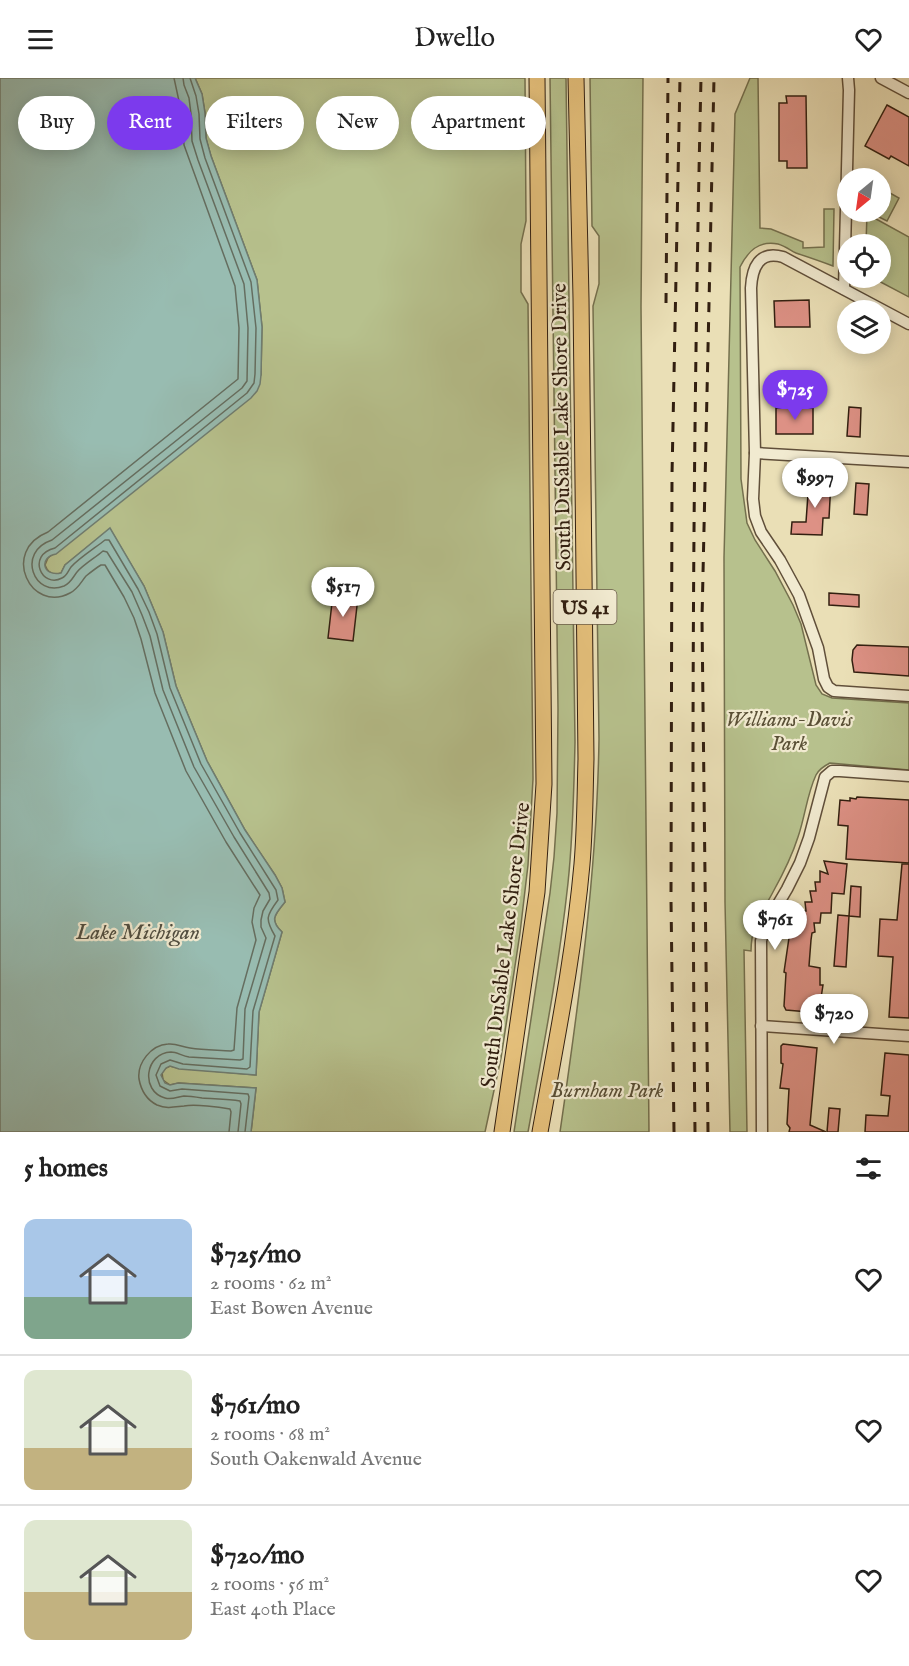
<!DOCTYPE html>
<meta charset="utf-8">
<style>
:root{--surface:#fff;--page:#f6f6f6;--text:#222;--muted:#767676;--line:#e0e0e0;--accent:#7c3aed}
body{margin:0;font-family:"IM FELL English",serif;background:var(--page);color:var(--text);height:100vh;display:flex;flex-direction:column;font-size:22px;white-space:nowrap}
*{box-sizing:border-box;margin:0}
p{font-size:20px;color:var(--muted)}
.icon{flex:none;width:33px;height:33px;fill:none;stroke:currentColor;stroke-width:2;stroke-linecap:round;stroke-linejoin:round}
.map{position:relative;height:1054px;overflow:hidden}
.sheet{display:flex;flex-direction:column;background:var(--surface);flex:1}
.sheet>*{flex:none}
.banner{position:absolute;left:18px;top:18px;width:600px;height:54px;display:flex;gap:12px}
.needle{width:39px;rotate:209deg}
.controls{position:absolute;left:837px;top:90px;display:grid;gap:12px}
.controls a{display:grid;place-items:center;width:54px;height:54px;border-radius:50%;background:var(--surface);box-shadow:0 3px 15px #0003;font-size:30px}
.price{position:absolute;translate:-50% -51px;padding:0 14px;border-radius:21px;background:#fff;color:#222;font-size:20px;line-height:39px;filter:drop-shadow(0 2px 3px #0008)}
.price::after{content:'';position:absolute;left:50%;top:36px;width:18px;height:14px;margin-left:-9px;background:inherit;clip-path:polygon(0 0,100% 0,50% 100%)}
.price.selected{background:var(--accent);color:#fff}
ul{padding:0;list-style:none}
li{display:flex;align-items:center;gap:18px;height:150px;padding:0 24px}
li+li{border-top:2px solid var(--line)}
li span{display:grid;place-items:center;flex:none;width:168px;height:120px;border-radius:12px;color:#555}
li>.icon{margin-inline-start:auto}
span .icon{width:72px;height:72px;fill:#fffc;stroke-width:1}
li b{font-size:26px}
h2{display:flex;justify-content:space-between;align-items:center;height:72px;padding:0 24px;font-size:26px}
.pill{padding:0 21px;border-radius:27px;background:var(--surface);box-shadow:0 3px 15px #0003;font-size:21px;line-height:54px}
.pill.selected{background:var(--accent);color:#fff}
header{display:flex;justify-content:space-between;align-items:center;height:78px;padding:0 24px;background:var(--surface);font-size:27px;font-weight:600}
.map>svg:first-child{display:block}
.green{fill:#b7c18d;stroke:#74704e;stroke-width:1.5}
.water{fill:#98bcb1;stroke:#6f7d71;stroke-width:1.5}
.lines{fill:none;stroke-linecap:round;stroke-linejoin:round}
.shore{stroke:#656e60;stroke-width:1.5}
.building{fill:#dd9185;stroke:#321f10;stroke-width:1.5}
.minor-casing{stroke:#604f3a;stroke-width:13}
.highway-casing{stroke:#321f10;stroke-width:17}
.minor{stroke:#f1ead0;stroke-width:10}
.highway{stroke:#e5c07b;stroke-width:15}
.rail{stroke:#321f10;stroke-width:3;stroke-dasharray:10 10;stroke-linecap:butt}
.labels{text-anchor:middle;stroke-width:4.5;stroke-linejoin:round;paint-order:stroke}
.shield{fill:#f1ead0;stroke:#6b5c4a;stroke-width:1.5}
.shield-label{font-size:20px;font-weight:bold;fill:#321f10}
.street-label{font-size:21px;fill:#321f10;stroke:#f1ead0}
.park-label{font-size:21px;font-style:italic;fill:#5a5036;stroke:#f1ead0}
.water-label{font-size:22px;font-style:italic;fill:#514e40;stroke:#f1ead0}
</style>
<header><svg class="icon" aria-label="menu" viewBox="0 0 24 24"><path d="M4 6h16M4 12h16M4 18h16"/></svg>Dwello<svg class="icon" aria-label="heart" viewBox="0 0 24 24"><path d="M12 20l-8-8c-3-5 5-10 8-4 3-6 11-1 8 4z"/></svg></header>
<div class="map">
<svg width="909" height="1054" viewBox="0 0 909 1054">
<rect width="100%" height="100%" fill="#eadfb6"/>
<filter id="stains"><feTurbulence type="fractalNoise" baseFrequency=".00333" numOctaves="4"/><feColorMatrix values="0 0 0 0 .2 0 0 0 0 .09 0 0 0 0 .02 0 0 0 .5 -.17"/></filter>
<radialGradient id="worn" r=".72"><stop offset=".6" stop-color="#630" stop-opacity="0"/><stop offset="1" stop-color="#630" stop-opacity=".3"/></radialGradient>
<g class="green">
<path d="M195,0H525L526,143L521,166V214L528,226L533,701L528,787L520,855L501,980L485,1054H251L256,1010L179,1005L170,1007L163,1002L162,994L166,990L170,988L178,990L256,997L259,934L282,854C269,842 275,836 285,824L282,810L275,797L245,752L207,683L176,608L163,554L154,532L144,508L110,451L65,487L61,495C53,498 48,495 45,487L48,480L261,297L262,249L257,202L211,78L206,61L205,35L202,16Z"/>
<path d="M550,0H566L575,664C574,711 573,758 568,805C559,889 543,971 528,1054H514L550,815L554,779L557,735L558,631Z"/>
<path d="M590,0H643L641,229L649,1054H560C579,923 597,793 599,661L593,228L599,206V158L592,148Z"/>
<path d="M750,0H758L760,150L771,151L803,164V170L824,169V131H834L833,188C820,183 808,179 796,175C790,172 785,168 778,166C759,162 748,173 740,189L741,401L747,445L755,462L775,493L793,527L801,546L816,607L822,616L832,620L909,625V692L830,685C824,688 819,691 816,697C807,716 805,739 798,759C792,778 783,796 773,814C762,835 751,847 751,873L744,872L747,1054H730L725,824L724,480L735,36Z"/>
<polygon points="881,110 899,120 887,143 869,134 880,134"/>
<polygon points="867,136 909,159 909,219 873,200 880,200 880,166 866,166"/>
</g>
<path class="water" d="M0,0H195L202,16L205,35L206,60L211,78L257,202L262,249L261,297L260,306L257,313L251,320L56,476C39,479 42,499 61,495L65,487L110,450L144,508L154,532L163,554L176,608L207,683L245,752L275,797L282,810L285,824C275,836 269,842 282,854L259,934L256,997L179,991L170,988L166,990L161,997L165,1005L170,1007L178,1005L256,1010L251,1054H0Z"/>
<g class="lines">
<g class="shore">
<path d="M174,0L182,37L184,67L235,208L239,250L238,301L48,454C0,473 31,536 70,515C78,511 81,504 86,498C91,494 96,490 101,487H105L124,519L134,540L141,561L155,615L186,693L226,764L260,817L254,830L252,844L256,862L237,930L234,972L231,973C218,972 204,972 190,970C182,969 176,965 168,966C151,967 137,985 139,1001C141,1012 147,1022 157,1027C167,1031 174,1029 184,1028C195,1026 219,1029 230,1031L231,1034L229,1054"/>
<path d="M183,0L184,7L189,20L191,36L192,63L198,82L244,206L248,250L247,303L242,310L52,462C16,474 34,520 64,508C71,505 73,499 77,494C84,486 95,480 103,473L107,474L132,514L142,537L150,558L163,612L194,689L234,759L269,815L270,821L263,833L261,842V849L266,860L245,931L243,981L240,982C223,981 206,980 189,979C182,978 177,974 171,974C145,975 140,1013 165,1020C172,1022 177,1019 184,1018C190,1018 196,1019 202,1020C215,1021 228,1021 240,1023L241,1026L238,1054"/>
<path d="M190,0L196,18L199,36L200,61L205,80L251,204L256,250L255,296L254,305L247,315L55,470C26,477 42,511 62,500C67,498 68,493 71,489C79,480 95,470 105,462H109L138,511L149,534L157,556L170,610L201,686L240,755L276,812L278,822C266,838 265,841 275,858L253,933L250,989L247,991L183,986L170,982L161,986L156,997L160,1008L170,1013L182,1011L248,1016L249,1019L245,1054"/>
</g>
</g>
<g class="building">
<polygon points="786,18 806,18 807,90 787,90 787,83 779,83 779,25 787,25"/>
<polygon points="887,27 909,39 909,88 891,78 889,81 865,68"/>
<polygon points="809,222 810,249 775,249 774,223"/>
<polygon points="849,329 861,330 860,359 847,358"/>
<rect x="776" y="330" width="37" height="26"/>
<polygon points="809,402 831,403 829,440 823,440 822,457 791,456 792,444 806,444"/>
<polygon points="856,405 869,406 867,437 854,436"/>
<polygon points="829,515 859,517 859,529 829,527"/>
<polygon points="333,516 358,519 353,563 328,560"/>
<polygon points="857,567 909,569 909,598 854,594 852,582 853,572"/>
<polygon points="857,719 909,722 909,785 846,781 848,748 838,747 840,722 850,723 850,720 856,721"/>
<polygon points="824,783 847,786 844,816 832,815 831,835 821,835 820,845 814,845 815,854 812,855 811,862 809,888 820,890 820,907 823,907 821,920 854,922 853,934 820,932 820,935 786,932 784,928 786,895 784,894 790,853 794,853 794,843 800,843 799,833 806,833 805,824 812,824 810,813 816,813 815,804 820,804 820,793 828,796"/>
<polygon points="902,786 909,786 909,940 889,939 893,879 878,878 880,841 897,842"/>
<polygon points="851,808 861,809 860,839 849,838"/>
<polygon points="838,837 849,838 846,889 834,888"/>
<polygon points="783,966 817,970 810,1047 826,1054 789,1054 790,1050 787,1046 789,1011 780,1010 783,986 781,985 781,968"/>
<polygon points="885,975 909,977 909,1054 865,1054 866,1037 888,1038 890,1018 881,1017"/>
<polygon points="829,1030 840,1031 838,1054 827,1054"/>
</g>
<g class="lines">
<defs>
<g id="minor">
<polyline points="881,0 909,15"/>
<polyline points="844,211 849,12 848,0"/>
<path d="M909,246L783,179C759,172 752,190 751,210L755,375L753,421L755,438L761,454L780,482L799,517L818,570L824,601L828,609L834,613L909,618"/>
<polyline points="755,375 909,384"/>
<polyline points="761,948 909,958"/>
<polyline points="762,1054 761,863 764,850 787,811 800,785 809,760 825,699 832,693 840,693 909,698"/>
</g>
<g id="highway">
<polyline points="502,1054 537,814 544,706 537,0"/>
<path d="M540,1054C556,965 574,876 582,786C585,751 585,716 586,681L581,220L576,0"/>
</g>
</defs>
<use href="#minor" class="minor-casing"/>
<use href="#highway" class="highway-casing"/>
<use href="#minor" class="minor"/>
<use href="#highway" class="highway"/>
<g class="rail">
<polyline points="666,225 668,0"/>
<polyline points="674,1054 671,821 672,397 680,0"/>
<path d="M695,1054C691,703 693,351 701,0"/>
<polyline points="708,1054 702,541 714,0"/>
</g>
</g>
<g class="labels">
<rect class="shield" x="553.5" y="512" width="63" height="34" rx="4.5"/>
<g class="shield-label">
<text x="585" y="536">US 41</text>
</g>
<g class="street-label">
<text transform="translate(561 349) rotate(-91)" y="7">South DuSable Lake Shore Drive</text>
<text transform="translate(505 867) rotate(-83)" y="7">South DuSable Lake Shore Drive</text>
</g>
<g class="park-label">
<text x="789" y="648">Williams-Davis<tspan x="789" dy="24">Park</tspan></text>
<text x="607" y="1019">Burnham Park</text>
</g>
<g class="water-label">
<text x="138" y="861">Lake Michigan</text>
</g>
</g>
<rect width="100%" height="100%" filter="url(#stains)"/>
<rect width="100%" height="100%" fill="url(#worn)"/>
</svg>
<div class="controls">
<a><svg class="needle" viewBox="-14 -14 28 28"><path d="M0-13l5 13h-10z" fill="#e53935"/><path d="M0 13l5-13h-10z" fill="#767676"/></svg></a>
<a><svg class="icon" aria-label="locate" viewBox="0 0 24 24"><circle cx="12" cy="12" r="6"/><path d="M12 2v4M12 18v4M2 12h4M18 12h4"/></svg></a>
<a><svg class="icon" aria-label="layers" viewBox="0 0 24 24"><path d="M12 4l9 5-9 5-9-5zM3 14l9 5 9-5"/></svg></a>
</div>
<b class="price selected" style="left:795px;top:343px">$725</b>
<b class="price" style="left:815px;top:431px">$997</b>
<b class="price" style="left:343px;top:540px">$517</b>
<b class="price" style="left:775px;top:873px">$761</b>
<b class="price" style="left:834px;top:967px">$720</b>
<div class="banner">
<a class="pill">Buy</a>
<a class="pill selected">Rent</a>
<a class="pill">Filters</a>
<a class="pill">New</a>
<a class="pill">Apartment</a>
</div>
</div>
<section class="sheet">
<h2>5 homes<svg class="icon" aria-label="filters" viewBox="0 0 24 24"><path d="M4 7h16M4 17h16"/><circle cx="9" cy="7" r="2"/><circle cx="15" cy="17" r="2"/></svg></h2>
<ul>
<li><span style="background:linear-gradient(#a9c7e8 65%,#7fa58c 0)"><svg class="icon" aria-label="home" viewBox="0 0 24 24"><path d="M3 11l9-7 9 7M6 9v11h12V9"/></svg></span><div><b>$725/mo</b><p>2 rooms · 62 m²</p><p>East Bowen Avenue</p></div><svg class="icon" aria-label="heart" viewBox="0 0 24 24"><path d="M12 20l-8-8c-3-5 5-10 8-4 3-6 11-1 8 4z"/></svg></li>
<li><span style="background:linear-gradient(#dfe7d0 65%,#c2b280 0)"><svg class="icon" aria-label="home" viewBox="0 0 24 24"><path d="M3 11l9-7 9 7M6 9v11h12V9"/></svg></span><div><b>$761/mo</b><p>2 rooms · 68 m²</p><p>South Oakenwald Avenue</p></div><svg class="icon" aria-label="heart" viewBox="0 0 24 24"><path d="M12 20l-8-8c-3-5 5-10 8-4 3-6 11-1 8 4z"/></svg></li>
<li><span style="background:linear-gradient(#dfe7d0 60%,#c2b280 0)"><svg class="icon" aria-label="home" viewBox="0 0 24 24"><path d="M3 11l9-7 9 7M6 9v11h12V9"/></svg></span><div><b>$720/mo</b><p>2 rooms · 56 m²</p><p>East 40th Place</p></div><svg class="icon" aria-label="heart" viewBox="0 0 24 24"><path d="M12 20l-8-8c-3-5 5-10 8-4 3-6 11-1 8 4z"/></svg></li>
</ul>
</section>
